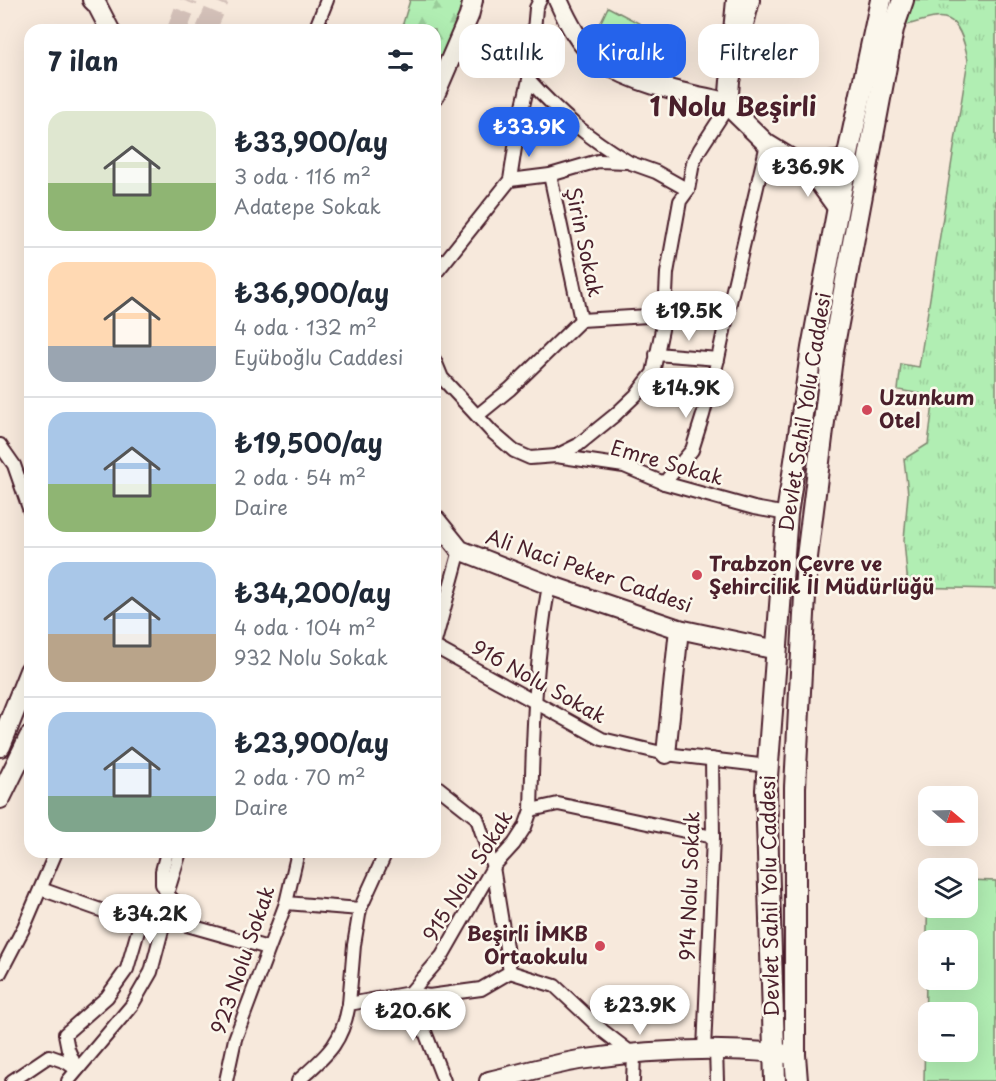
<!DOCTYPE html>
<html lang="tr">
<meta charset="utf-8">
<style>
:root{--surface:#fff;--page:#f6f6f7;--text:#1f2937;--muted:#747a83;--line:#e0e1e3;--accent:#2563eb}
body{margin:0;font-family:"Playpen Sans",sans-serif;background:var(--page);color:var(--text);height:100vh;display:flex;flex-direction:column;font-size:22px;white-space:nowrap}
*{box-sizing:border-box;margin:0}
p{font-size:20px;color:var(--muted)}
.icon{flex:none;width:33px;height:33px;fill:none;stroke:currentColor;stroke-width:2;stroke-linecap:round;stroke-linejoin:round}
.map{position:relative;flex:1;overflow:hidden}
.sheet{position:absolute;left:24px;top:24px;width:417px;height:834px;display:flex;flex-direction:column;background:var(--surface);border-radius:18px;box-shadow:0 6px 24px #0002}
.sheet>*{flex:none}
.hud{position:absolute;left:459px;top:24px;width:447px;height:54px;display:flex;gap:12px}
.needle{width:39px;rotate:109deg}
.buttons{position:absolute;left:918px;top:786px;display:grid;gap:12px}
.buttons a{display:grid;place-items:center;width:60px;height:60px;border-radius:12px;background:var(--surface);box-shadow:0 6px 24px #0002;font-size:30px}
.price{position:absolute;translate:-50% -51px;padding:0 14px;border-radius:21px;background:#fff;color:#222;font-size:20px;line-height:39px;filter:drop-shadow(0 2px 3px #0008)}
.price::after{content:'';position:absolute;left:50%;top:36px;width:18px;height:14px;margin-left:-9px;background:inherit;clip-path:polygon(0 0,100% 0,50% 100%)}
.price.active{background:var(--accent);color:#fff}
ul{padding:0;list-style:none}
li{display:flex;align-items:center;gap:18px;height:150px;padding:0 24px}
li+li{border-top:2px solid var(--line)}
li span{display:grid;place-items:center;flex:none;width:168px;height:120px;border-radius:18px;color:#555}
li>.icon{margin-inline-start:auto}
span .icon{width:72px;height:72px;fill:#fffc;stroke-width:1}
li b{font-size:26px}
h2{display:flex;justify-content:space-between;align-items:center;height:72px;padding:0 24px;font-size:26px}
.chip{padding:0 21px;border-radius:18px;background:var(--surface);box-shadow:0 6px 24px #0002;font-size:21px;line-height:54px}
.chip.active{background:var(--accent);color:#fff}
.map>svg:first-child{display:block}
.forest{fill:url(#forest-firs);stroke:#7e866f;stroke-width:1.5}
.park{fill:url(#park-tufts);stroke:#7e866f;stroke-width:1.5}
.garden{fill:#b1eeb3;stroke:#7e866f;stroke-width:1.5;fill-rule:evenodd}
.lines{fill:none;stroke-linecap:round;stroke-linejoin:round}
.primary-tunnel{stroke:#d4c1b9;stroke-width:20;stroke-dasharray:20 10;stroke-linecap:butt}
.street-casing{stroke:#4a1f2b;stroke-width:16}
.secondary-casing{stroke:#4a1f2b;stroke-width:22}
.primary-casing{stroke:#4a1f2b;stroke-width:24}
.street{stroke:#fbf7ec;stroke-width:12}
.secondary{stroke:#fbf7ec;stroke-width:18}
.primary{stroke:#fbf7ec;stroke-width:20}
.poi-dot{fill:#d1495b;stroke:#fbf7ec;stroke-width:2}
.labels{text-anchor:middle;stroke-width:5;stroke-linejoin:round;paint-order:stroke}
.street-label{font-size:20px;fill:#4a1f2b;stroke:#fbf7ec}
.poi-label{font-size:20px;font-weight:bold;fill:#4a1f2b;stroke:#fbf7ec;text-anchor:start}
.district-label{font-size:26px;font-weight:bold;fill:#4a1f2b;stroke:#fbf7ec}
</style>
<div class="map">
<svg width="996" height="1081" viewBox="0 0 996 1081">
<defs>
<pattern id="forest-firs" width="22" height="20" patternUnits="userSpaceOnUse" patternTransform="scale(1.5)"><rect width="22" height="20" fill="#b1eeb3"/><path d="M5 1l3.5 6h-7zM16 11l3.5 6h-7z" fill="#9acc9a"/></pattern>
<pattern id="park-tufts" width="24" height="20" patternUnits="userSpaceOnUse" patternTransform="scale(1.5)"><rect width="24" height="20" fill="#b1eeb3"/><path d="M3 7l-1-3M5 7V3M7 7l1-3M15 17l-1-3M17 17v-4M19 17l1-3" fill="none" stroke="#9acc9a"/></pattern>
</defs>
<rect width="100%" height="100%" fill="#f7e9dc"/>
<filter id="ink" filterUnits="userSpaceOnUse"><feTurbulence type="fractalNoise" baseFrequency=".0167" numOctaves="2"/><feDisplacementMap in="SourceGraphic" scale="12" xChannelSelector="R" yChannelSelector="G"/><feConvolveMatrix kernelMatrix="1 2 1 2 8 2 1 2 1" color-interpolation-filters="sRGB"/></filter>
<g filter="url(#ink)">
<polygon class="forest" points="410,0 462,0 458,19 435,83 435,30 401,30"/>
<path class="park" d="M906,0H996V589L908,587L904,540L908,494L904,459L928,444L934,396L898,390L901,364L919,367L968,60C957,1 939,17 893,29Z"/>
<g class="garden">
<polygon points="608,7 650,29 638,52 597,30"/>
<path d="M928,880V908H968V880L996,881V1081H924ZM928,940H968V980H928ZM968,1012V1052H928V1012Z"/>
</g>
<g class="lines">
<g class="primary-tunnel">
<polyline points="177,30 188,0"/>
<polyline points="206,30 219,0"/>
</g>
<defs>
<g id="street">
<polyline points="315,30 327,0"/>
<path d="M529,80C561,115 587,137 627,161"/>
<polyline points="510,180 550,175 598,161 628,162 656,172 688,190"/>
<polyline points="435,274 510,180 518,128 530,75 536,8 540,0"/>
<polyline points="581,320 665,315"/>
<polyline points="656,354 718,359"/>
<polyline points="435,361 442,378 492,432 514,451 530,458 556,456 624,466 664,483 754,508 787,514"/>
<polyline points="478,415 510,389 581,320 550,175"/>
<polyline points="0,445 14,465 30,511"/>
<polyline points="556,456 578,445 615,415 636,395 653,373 665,315 667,273 680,201 688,190 693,163 700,149 728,106"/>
<polyline points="664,483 692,450 703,415 718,359 731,298 767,144"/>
<polyline points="435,642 460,550"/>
<polyline points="435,647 602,739 666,754 768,766"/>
<polyline points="435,785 477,818 493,867 510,972"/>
<path d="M531,810C533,733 535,661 549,585"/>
<polyline points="167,852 162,871 162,884 167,894 177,904 180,923 268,948"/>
<polyline points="41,889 140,924 127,969 107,997 65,1034 68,1049 77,1070"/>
<polyline points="286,903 360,909"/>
<polyline points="0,973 24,927 56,852"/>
<polyline points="349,1004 354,945 360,909 386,852"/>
<polyline points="704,1050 713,837 712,759"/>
<polyline points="716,1050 717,1081"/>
<polyline points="12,1081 49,1056 66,1062 76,1069"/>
<polyline points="68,1081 132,1005 151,972 162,930 167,894 180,852"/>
<polyline points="226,1081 235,1039 286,903 298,852"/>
<path d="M298,1081C327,1055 342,1044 349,1004L410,993L429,996L481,989L510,972L555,986L603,1031L634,1055L633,1081"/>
<polyline points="444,1081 410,993 442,956 493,867 514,844 525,827 531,810 558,804 713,837"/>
</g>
<g id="secondary">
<polyline points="92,0 97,5 110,30"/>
<path d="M558,0C567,20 580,47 599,60C633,83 678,92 717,100L728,106L767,144L803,166L820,184L838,209"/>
<polyline points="733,31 736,0"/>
<polyline points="435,95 469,16 473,0"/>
<polyline points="728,106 730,81 750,0"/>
<polyline points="803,166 847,159"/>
<polyline points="435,519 460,550 549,585 679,629 777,650"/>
<polyline points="666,754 679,629"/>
<path d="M489,1081C519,1074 549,1065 579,1060C647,1050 719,1046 787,1054"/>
</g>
<g id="primary">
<polyline points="0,746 30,671"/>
<polyline points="0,798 30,737"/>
<polyline points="775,1081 766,790 787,514 812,348 847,159 881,0"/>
<polyline points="797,1081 795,1055 795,787 807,557 833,350 893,29 903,0"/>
</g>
</defs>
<use href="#street" class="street-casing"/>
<use href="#secondary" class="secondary-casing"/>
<use href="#primary" class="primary-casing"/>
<use href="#street" class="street"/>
<use href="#secondary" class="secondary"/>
<use href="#primary" class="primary"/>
</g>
</g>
<g class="poi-dot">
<circle cx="867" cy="410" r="6"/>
<circle cx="697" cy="575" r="6"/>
<circle cx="600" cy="946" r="6"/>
</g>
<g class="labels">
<g class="street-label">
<text transform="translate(584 242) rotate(78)" y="7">Şirin Sokak</text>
<text transform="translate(805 412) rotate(-81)" y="7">Devlet Sahil Yolu Caddesi</text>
<text transform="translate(667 463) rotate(16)" y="7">Emre Sokak</text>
<text transform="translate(589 571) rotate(19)" y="7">Ali Naci Peker Caddesi</text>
<text transform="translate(539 682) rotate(29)" y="7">916 Nolu Sokak</text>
<text transform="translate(468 876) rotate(-58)" y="7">915 Nolu Sokak</text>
<text transform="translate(690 886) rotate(-88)" y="7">914 Nolu Sokak</text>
<text transform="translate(770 896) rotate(-91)" y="7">Devlet Sahil Yolu Caddesi</text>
<text transform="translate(243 960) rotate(-71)" y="7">923 Nolu Sokak</text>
</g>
<g class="poi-label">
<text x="879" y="405">Uzunkum<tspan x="879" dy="23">Otel</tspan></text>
<text x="709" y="571">Trabzon Çevre ve<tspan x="709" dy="23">Şehircilik İl Müdürlüğü</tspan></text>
<text x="588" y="941" text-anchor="end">Beşirli İMKB<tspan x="588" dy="23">Ortaokulu</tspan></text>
</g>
<g class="district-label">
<text x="733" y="116">1 Nolu Beşirli</text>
</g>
</g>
</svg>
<div class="buttons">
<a><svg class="needle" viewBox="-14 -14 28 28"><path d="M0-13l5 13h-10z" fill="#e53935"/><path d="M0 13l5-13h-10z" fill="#747a83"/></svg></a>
<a><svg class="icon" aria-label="layers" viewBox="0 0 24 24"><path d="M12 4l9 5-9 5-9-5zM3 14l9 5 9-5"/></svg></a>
<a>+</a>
<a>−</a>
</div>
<b class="price active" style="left:529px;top:158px">₺33.9K</b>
<b class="price" style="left:808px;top:198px">₺36.9K</b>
<b class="price" style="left:689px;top:342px">₺19.5K</b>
<b class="price" style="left:686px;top:419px">₺14.9K</b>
<b class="price" style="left:150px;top:945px">₺34.2K</b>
<b class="price" style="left:640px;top:1036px">₺23.9K</b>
<b class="price" style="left:413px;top:1042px">₺20.6K</b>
<div class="hud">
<a class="chip">Satılık</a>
<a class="chip active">Kiralık</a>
<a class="chip">Filtreler</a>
</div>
<section class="sheet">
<h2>7 ilan<svg class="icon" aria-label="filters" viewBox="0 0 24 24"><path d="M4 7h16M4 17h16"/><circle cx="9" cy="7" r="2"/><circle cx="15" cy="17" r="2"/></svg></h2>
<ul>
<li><span style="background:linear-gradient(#dfe7d0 60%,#8fb573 0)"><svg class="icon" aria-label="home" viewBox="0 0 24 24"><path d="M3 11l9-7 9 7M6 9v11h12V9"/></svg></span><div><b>₺33,900/ay</b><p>3 oda · 116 m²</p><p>Adatepe Sokak</p></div></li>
<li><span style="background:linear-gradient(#ffd9b3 70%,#9aa5b1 0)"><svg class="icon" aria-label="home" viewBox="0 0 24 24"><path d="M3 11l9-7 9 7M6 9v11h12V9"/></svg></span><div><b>₺36,900/ay</b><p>4 oda · 132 m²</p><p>Eyüboğlu Caddesi</p></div></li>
<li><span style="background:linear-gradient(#a9c7e8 60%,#8fb573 0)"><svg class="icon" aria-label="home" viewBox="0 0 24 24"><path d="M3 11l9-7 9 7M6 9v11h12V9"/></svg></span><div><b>₺19,500/ay</b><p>2 oda · 54 m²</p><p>Daire</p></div></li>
<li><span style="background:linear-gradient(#a9c7e8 60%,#b9a48a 0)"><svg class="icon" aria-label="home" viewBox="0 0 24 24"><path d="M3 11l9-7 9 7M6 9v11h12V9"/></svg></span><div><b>₺34,200/ay</b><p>4 oda · 104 m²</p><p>932 Nolu Sokak</p></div></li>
<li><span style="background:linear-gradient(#a9c7e8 70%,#7fa58c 0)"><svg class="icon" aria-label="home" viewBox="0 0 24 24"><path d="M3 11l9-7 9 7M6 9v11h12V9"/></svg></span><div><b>₺23,900/ay</b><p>2 oda · 70 m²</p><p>Daire</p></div></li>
</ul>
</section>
</div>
